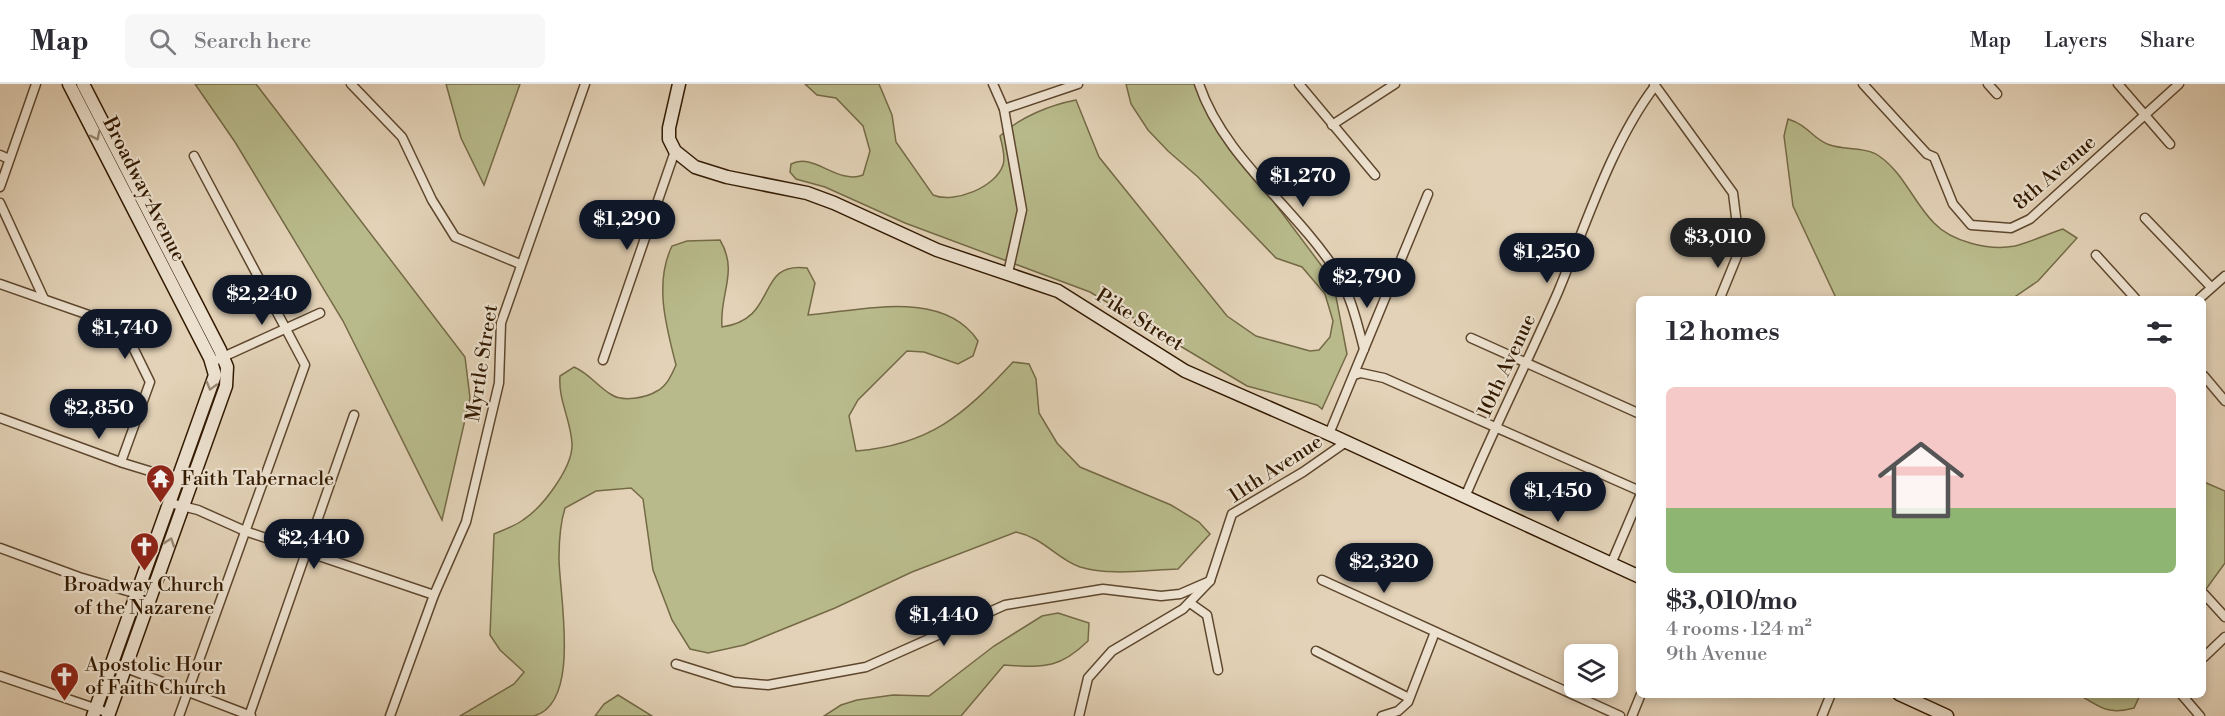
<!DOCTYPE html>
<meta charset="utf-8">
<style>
:root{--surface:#fff;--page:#f7f7f7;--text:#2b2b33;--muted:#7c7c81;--line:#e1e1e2;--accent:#111827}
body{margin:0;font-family:"Libre Bodoni",serif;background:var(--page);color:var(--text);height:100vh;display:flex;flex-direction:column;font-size:22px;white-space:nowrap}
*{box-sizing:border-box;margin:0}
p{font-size:20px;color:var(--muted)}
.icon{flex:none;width:33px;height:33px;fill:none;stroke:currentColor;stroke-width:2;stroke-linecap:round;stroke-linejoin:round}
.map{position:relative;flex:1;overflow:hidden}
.sheet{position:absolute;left:1636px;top:212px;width:570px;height:402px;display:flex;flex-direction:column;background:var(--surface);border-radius:9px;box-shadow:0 3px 9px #0003}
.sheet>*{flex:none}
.controls{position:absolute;left:1564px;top:560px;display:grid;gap:12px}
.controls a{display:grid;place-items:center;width:54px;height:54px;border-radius:9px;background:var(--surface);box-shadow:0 3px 9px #0003;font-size:30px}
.price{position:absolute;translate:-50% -51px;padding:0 14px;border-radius:21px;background:var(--accent);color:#fff;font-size:20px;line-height:39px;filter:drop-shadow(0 2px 3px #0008)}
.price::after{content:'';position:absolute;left:50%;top:36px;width:18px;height:14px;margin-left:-9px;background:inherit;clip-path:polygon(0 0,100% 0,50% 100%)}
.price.on{background:#222;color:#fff}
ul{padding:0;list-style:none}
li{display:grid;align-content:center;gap:12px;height:318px;padding:0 30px}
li+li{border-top:2px solid var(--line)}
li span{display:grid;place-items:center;height:186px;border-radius:9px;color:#555}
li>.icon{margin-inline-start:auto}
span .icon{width:108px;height:108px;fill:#fffc;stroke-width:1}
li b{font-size:26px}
h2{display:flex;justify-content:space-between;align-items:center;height:72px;padding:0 30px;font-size:26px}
header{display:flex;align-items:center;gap:36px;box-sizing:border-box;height:84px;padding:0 30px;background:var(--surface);border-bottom:2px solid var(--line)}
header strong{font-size:28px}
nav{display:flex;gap:33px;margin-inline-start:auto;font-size:21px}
.search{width:420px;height:54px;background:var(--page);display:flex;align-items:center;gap:15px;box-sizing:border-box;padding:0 21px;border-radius:9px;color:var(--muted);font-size:22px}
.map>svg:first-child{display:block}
.green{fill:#b8ba8b;stroke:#746a46;stroke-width:1.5}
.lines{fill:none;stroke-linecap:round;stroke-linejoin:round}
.minor-casing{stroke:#5e472e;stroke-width:11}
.secondary-casing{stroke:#311900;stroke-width:15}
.minor{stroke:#ede2d0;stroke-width:8}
.secondary{stroke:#ede2d0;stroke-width:12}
.oneway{stroke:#988872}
.labels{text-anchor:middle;stroke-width:4.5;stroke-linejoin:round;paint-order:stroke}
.street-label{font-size:20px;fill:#311900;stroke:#ede2d0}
.poi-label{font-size:20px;fill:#311900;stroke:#ede2d0;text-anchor:start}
</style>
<header>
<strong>Map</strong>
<div class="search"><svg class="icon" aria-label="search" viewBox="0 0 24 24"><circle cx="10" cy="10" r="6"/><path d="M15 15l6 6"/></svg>Search here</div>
<nav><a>Map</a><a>Layers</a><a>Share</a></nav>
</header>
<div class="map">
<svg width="2225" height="632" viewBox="0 0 2225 632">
<rect width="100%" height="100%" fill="#e3d2b7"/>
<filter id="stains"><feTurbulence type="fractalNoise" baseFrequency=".00333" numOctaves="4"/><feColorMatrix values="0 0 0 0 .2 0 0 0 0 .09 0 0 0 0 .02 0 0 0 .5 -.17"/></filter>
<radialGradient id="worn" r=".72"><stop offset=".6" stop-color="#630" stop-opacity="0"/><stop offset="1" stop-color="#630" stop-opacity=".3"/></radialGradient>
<g class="green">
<polygon points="195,0 256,0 465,273 470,314 442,436 343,237 235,58"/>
<polygon points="446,0 520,0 484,101 461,54"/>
<path d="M805,0H879L892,31L896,58L933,111C954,120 996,103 1003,81C1006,73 1002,61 1000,52C1020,33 1050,21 1076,16L1099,73L1227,232L1256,252L1310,267L1319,266L1330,253L1333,237L1325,210L1302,183L1276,174L1198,93L1168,67L1148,46L1131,20L1126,0H1197L1273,117L1333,197L1347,270L1322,325L1317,321L1247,302L1090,208L905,139L825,103L796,95L790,88L791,80C814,68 837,101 863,91L870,67L863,42L836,14L817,11Z"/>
<path d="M1788,35C1810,42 1812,55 1830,61C1844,66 1867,63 1879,72C1903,88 1914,119 1934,139C1952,158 1990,167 2015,162C2031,158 2047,150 2063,145L2077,154L2038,197L2013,214H1836L1793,122L1784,52Z"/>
<path d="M720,156C739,188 719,210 722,243C780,235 754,177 807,184L815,199L808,231C860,227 943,204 978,257L973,272L958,280L924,268L907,267L858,316L849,332L856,367C930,361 964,331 1013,278L1029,280L1036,295L1039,329L1057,359L1080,383L1171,421L1199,438L1210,450L1178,485C1147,486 1110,492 1080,483C1057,475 1044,454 1016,448L912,488L835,524L744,561L708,569L690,565L672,536L653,486L643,415L631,404L596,407L565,424C560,440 559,457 559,474C559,510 582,619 534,632C514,632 481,632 460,632L514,600L524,588L500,566L490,551L494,450C503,446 515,442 523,436C543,423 573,383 572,360C571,336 558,316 560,292L574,283C590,290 598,303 612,311C623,318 646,314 657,307C667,302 672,290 676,281C666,242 654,199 672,162L687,157Z"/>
<polygon points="2204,398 2225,407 2225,479 2204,508"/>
<path d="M1058,529L1089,539L1088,557C1058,586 1043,583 1004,581L961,632H824L841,621L857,616L893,611L929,612L994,562L1042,532Z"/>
<polygon points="618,611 652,632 595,632 604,620"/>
<path d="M2080,611L2140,610V611L2134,624C2109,631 2101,624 2080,611Z"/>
</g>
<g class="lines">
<defs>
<g id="minor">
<polyline points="351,0 402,53 432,116 455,153 520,180"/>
<polyline points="993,0 1004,25 1022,126 1008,189"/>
<path d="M1199,0C1223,72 1293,122 1334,184C1350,208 1357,238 1364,265"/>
<polyline points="1299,0 1375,91"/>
<polyline points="1654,0 1733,109 1740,165 1720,214"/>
<polyline points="1863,0 1927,70 1934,73 1953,120 1971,141 2011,144 2030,135 2179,0"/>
<polyline points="1988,0 1997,10"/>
<polyline points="2118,0 2170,60"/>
<polyline points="1004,25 1078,0"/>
<polyline points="1332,41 1395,0"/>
<polyline points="0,71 9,75"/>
<polyline points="0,103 36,0"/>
<polyline points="0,119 44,215"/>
<polyline points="2145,134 2211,203"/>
<polyline points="2096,171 2135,214"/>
<polyline points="0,200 123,243 150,298 121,378"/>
<polyline points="2200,214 2225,192"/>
<polyline points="1471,254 1640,330"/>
<polyline points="603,276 675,67"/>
<polyline points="212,278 320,229"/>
<polyline points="1354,291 1361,289 1384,294 1640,407"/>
<polyline points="2204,292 2225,317"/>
<polyline points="0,334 123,379 182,397"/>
<polyline points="1329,350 1428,110"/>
<path d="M1465,413C1494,344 1528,277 1558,208C1586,141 1611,60 1655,2"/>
<polyline points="170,419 198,426 245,447 434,511"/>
<polyline points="0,464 79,493 141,511"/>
<polyline points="1611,480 1640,412"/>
<polyline points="1322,496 1620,632"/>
<polyline points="2204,510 2225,533"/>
<polyline points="1190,519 1207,531 1218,586"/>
<polyline points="1316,567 1409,614"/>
<polyline points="2204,573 2225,553"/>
<polyline points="113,579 251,632"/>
<polyline points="676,580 734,598 768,601 866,583 1005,521 1103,505 1161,512 1180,510 1210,497"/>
<polyline points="0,592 109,629"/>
<polyline points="2181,610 2200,632"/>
<polyline points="179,632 305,281 194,72"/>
<polyline points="249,632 354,331"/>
<polyline points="390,632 434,511 466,438 499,299 501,239 585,0"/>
<polyline points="1079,632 1088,594 1112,567 1183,525 1210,497 1232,430 1303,388 1346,358"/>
<polyline points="1382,632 1398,627 1408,618 1435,548"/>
<polyline points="1632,632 1641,610"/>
<polyline points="1822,632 1831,610"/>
</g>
<g id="secondary">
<polyline points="69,0 210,274 215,291 93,632"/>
<polyline points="83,0 220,266 227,283 226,302 108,632"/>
<polyline points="679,0 669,44 669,55 675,67 695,83 727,93 807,109 834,119 937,166 1058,207 1185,287 1329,350 1640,493"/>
<polyline points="1899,610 1947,632"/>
</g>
</defs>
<use href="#minor" class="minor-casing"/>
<use href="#secondary" class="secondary-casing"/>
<use href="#minor" class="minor"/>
<use href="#secondary" class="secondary"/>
</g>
<defs><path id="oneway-chevron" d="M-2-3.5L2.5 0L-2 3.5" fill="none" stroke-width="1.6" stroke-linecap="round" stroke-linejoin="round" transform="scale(1.5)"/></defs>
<g class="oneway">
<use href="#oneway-chevron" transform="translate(96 52) rotate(63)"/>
<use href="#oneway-chevron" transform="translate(211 302) rotate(106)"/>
<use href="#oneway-chevron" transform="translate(170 458) rotate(-71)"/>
</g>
<defs>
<symbol id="temple-pin" viewBox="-11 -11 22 30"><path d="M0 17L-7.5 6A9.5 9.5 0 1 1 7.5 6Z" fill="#8f2418" stroke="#ede2d0"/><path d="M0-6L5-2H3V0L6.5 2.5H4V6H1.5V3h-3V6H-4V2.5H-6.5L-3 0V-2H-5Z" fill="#fff"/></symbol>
<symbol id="church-pin" viewBox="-11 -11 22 30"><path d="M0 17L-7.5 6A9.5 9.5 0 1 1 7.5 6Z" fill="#8f2418" stroke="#ede2d0"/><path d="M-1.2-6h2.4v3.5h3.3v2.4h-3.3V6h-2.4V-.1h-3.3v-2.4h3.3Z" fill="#fff"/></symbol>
</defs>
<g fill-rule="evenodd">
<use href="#temple-pin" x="144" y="378" width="33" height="45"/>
<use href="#church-pin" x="128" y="446" width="33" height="45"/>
<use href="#church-pin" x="48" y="576" width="33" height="45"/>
</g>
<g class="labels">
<g class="street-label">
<text transform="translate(2054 88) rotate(-41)" y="7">8th Avenue</text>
<text transform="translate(145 105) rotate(63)" y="7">Broadway Avenue</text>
<text transform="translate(1140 235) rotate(32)" y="7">Pike Street</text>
<text transform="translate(481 279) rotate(-81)" y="7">Myrtle Street</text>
<text transform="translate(1506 281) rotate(-65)" y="7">10th Avenue</text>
<text transform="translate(1275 384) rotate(-33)" y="7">11th Avenue</text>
</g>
<g class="poi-label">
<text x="181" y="401">Faith Tabernacle</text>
<text x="144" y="507" text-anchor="middle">Broadway Church<tspan x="144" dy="23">of the Nazarene</tspan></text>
<text x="85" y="587">Apostolic Hour<tspan x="85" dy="23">of Faith Church</tspan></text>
</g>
</g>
<rect width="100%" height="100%" filter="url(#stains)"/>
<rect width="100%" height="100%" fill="url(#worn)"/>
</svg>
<div class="controls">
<a><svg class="icon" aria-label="layers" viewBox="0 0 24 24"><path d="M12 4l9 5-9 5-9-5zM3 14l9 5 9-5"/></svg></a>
</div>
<b class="price" style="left:1303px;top:124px">$1,270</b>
<b class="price" style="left:627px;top:167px">$1,290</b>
<b class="price on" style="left:1718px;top:185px">$3,010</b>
<b class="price" style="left:1547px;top:200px">$1,250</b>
<b class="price" style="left:1367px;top:225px">$2,790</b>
<b class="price" style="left:262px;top:242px">$2,240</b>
<b class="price" style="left:125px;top:276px">$1,740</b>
<b class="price" style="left:99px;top:356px">$2,850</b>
<b class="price" style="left:1558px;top:439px">$1,450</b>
<b class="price" style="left:314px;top:486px">$2,440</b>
<b class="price" style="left:1384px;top:510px">$2,320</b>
<b class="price" style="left:944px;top:563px">$1,440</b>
<section class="sheet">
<h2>12 homes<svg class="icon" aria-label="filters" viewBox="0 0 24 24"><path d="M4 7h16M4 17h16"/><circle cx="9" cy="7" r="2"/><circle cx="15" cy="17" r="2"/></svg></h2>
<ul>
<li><span style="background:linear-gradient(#f6c9c9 65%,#8fb573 0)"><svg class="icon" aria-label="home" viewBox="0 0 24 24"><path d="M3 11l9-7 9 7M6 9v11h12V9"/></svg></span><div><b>$3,010/mo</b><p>4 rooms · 124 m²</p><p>9th Avenue</p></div></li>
</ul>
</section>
</div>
